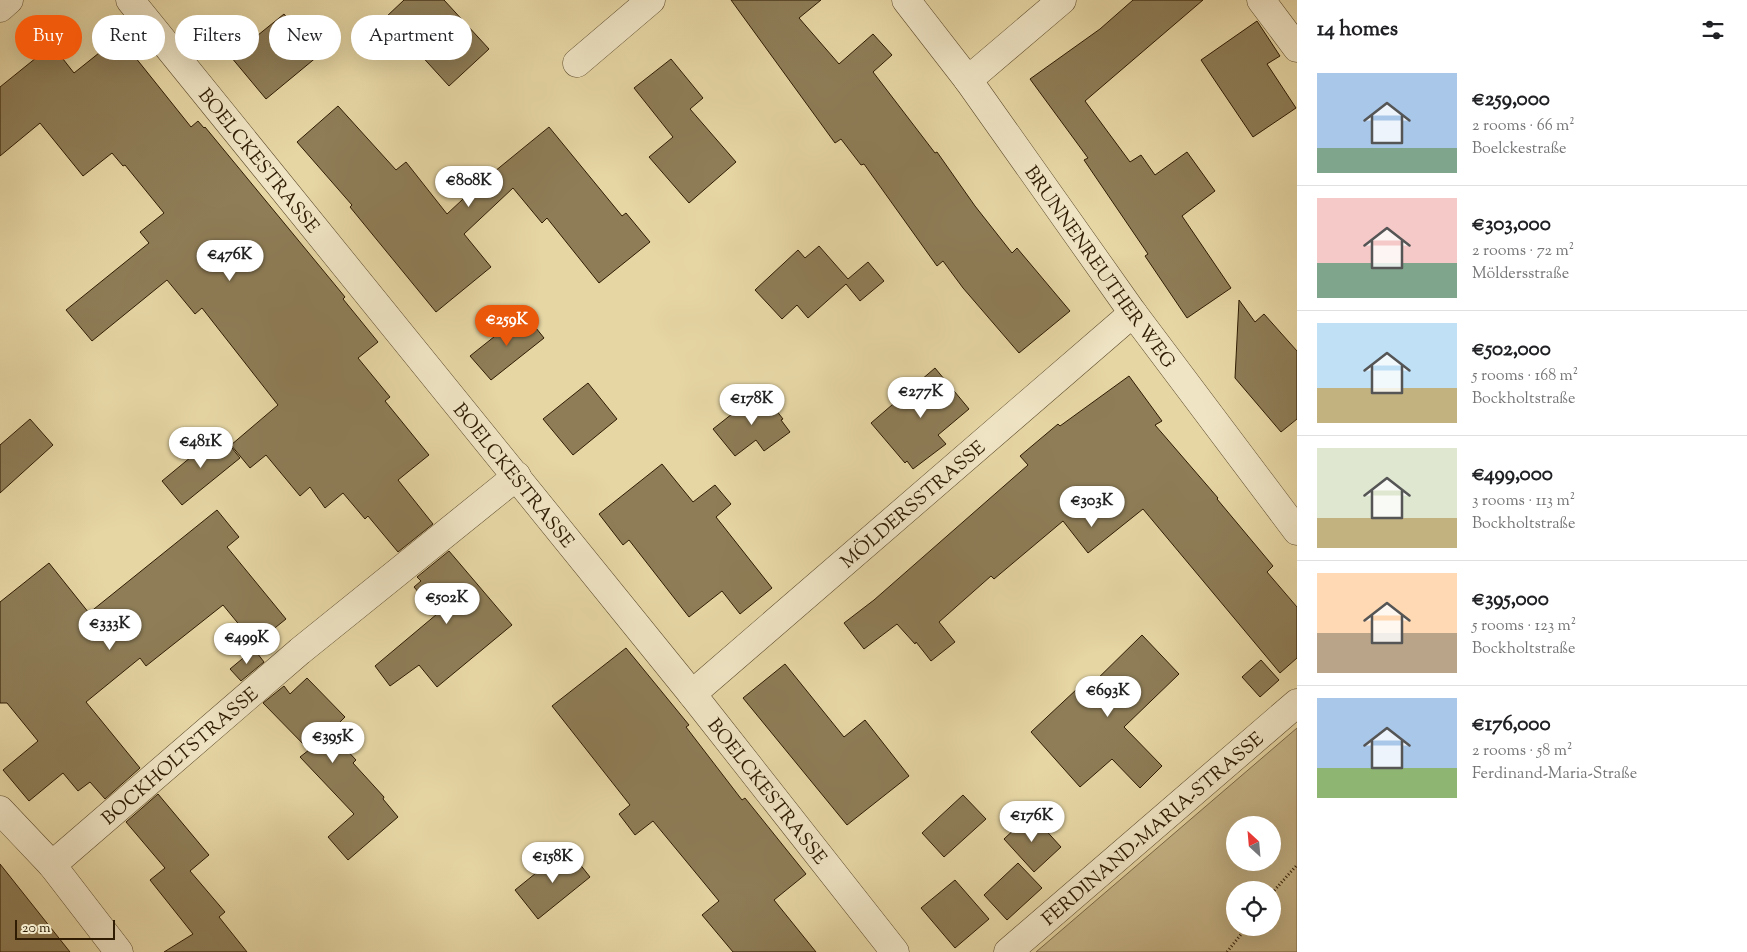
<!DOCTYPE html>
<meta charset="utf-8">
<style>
:root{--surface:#fff;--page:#f2f2f2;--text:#202124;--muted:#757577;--line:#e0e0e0;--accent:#ea580c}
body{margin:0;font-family:"Sorts Mill Goudy",serif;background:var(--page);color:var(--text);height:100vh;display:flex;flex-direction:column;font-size:19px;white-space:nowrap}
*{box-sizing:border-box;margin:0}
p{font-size:16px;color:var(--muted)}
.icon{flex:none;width:28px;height:28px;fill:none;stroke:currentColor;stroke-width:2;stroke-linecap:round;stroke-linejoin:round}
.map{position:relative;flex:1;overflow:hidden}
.sheet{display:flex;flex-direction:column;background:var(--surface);width:450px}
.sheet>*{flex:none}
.banner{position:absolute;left:15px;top:15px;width:475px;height:45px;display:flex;gap:10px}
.needle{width:32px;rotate:334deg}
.fabs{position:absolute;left:1226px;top:816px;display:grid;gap:10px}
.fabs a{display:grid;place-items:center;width:55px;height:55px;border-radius:50%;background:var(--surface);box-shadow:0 5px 20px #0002;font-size:25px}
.scale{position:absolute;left:15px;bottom:12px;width:100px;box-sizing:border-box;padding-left:5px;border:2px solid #2f1c03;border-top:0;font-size:14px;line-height:18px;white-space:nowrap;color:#2f1c03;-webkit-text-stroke:4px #efe4c4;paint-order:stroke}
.price{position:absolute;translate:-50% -42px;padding:0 11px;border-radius:18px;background:#fff;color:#222;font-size:16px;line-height:32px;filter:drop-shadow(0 1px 2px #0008)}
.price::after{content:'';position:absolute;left:50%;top:30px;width:15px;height:11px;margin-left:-8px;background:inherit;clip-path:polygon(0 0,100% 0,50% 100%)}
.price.current{background:var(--accent);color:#fff}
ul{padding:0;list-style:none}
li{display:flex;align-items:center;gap:15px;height:125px;padding:0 20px}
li+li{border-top:1px solid var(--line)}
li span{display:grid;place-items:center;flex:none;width:140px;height:100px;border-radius:0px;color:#555}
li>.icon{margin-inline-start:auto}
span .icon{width:60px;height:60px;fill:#fffc;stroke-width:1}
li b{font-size:21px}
h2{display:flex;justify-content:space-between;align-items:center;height:60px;padding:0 20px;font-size:21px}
.pill{padding:0 18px;border-radius:22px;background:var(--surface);box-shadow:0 5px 20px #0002;font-size:18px;line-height:45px}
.pill.current{background:var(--accent);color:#fff}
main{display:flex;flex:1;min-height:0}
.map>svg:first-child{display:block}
.green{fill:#c7b689;stroke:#7b6946;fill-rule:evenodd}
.building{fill:#8e7d57;stroke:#2f1c03}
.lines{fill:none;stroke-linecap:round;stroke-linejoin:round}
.minor-casing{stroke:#5d4a2b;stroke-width:29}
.path{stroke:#2f1c03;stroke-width:3;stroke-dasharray:1 2.5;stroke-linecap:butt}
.minor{stroke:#efe4c4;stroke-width:28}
.labels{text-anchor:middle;stroke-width:4.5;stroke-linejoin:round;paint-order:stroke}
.street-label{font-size:19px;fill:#2f1c03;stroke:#efe4c4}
</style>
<main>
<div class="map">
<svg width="1297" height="952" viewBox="0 0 1297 952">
<rect width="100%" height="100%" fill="#e6d6a4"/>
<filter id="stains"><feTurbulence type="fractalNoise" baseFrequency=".004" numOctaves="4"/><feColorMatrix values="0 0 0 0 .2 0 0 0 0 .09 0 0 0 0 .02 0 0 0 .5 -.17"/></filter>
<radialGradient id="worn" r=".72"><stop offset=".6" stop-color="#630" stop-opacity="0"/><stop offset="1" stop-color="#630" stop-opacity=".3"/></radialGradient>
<path class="green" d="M1297,728V952H1036ZM1235,825H1272V862H1235ZM1235,890H1272V928H1235Z"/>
<g class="building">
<polygon points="404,0 444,0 489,49 449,86 386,17"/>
<polygon points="731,0 821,0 799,18 839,64 873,34 892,55 873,72 935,153 937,152 975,206 1012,253 1017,248 1070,311 1019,353 963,288 943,261 937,266 864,164 861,165 841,139 835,143"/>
<polygon points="1133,0 1203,0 1085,101 1130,162 1141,155 1155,175 1187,152 1215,191 1182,216 1231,288 1187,318 1145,256 1148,254 1084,160 1088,158 1030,79 1100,29"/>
<polygon points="284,14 318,56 266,99 231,57"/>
<polygon points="1257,21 1280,56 1267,64 1296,108 1253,137 1201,60"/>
<polygon points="119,37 191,127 198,121 204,128 205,127 345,297 343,299 378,342 358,358 390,397 385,401 429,455 398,480 433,524 398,552 368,516 365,519 343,493 325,508 310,487 300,496 266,455 250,468 231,445 278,405 202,308 195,314 167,280 92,341 66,310 149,243 140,232 164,213 125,165 123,166 112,153 83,176 40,123 0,156 0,87 52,45 74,73"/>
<polygon points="671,59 703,98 690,109 736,162 689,203 649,157 673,137 634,88"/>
<polygon points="338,106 396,170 406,162 447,214 478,185 549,127 622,216 626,213 650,242 599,283 547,218 542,223 513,188 464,234 491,267 436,312 350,207 352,205 297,142"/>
<polygon points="819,246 848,279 868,262 884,281 860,301 846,284 808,318 797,305 782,319 755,290 798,250 805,258"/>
<polygon points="1239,300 1255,322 1264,314 1297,351 1297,419 1281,432 1235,378"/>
<polygon points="524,313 544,338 491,380 470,356"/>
<polygon points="935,368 969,409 938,435 946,444 913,469 907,461 905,463 871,423"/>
<polygon points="1129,376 1162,421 1155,425 1218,498 1217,499 1273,566 1267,572 1297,607 1297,658 1280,673 1143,509 1088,553 1063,521 994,579 991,576 939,622 955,642 931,661 916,642 915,644 897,624 864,649 844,623 874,600 1028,465 1020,456 1058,424 1060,426"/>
<polygon points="588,383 617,419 573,455 543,419"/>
<polygon points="761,391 783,419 781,420 790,432 764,451 756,440 735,456 713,429"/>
<polygon points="30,419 53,445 0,493 0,445"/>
<polygon points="220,433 240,458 182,505 162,481"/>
<polygon points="662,464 693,502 715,485 731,504 716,517 772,588 740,614 722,591 689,617 629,540 623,545 599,514"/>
<polygon points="217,510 239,537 227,547 286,619 255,644 223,605 146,666 140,658 86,702 140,768 105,799 90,782 78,791 63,773 29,801 3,770 38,741 7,703 0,703 0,602 49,563 89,613"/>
<polygon points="449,551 512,625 437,687 419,665 390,686 375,666 437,614 414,587 421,581 417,577"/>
<polygon points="1142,635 1179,674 1124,727 1162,766 1140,788 1112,759 1080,787 1031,732 1078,688 1083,693"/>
<polygon points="626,648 689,725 686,727 742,800 745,798 806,874 774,900 816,952 733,952 702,915 719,901 653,821 635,835 619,814 630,805 552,706"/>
<polygon points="254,649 264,662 241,681 230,669"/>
<polygon points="1261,660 1279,680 1260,697 1242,677"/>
<polygon points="785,664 844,737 865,720 909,776 847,825 743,698"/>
<polygon points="307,678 345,717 330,732 356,760 353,763 384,797 383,799 398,817 348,860 328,837 354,814 300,757 309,750 263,703 284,686 290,694"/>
<polygon points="158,794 209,855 190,871 225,912 219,917 247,952 164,952 193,934 150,880 165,868 126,822"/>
<polygon points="963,795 986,819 944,857 922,833"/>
<polygon points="1031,814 1061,847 1034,872 1004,839"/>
<polygon points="567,848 590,877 538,919 515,890"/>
<polygon points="1018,863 1042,888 1007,920 984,895"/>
<polygon points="0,864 70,952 0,952"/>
<polygon points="955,880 989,919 955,948 921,908"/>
</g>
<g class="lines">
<defs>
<g id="minor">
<path id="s1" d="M130,0L692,694L895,952"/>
<path id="s2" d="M906,0L968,80L1133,313L1297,531"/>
<polyline points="1261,0 1297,48"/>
<polyline points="0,8 9,0"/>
<polyline points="577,63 651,0"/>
<polyline points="968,80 1062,0"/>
<path id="s3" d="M692,694L1133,313"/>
<polyline points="0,810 52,865 119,952"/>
<path id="s4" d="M52,865L300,651L517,476"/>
<path id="s5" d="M1008,952L1297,703"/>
</g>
</defs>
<use href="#minor" class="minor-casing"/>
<g class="path">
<polyline points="1272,893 1297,865"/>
<polyline points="1227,952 1246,928"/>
</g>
<use href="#minor" class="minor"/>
</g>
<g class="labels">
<g class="street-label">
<text dy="7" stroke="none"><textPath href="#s1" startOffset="206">BOELCKESTRASSE</textPath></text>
<text dy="7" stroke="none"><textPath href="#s2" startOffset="330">BRUNNENREUTHER WEG</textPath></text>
<text dy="7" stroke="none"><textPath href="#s1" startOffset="611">BOELCKESTRASSE</textPath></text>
<text dy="7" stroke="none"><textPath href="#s3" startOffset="291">MÖLDERSSTRASSE</textPath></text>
<text dy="7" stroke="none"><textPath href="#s4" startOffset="168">BOCKHOLTSTRASSE</textPath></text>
<text dy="7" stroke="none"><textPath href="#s1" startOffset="1016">BOELCKESTRASSE</textPath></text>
<text dy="7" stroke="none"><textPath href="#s5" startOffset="190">FERDINAND-MARIA-STRASSE</textPath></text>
</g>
</g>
<rect width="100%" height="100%" filter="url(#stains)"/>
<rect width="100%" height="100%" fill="url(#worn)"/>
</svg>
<div class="fabs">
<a><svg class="needle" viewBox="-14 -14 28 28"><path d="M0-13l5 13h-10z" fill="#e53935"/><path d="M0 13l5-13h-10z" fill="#757577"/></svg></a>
<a><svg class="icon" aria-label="locate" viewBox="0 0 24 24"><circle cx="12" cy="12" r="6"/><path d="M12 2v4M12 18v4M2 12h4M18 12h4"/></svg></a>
</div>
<div class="scale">20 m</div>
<b class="price" style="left:469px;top:208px">€808K</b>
<b class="price" style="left:230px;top:282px">€476K</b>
<b class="price current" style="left:507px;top:347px">€259K</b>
<b class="price" style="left:921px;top:419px">€277K</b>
<b class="price" style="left:752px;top:426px">€178K</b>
<b class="price" style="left:201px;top:469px">€481K</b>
<b class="price" style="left:1092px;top:528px">€303K</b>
<b class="price" style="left:447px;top:625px">€502K</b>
<b class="price" style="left:110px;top:651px">€333K</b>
<b class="price" style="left:247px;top:665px">€499K</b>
<b class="price" style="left:1108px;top:718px">€693K</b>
<b class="price" style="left:333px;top:764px">€395K</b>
<b class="price" style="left:1032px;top:843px">€176K</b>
<b class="price" style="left:553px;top:884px">€158K</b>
<div class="banner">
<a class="pill current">Buy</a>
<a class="pill">Rent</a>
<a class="pill">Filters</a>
<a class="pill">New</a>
<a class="pill">Apartment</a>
</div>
</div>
<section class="sheet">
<h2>14 homes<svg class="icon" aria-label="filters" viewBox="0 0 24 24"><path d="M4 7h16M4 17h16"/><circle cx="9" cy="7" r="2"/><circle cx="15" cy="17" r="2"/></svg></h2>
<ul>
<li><span style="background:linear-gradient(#a9c7e8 75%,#7fa58c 0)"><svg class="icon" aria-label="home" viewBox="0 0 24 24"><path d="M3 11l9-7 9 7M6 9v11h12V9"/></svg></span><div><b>€259,000</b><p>2 rooms · 66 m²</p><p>Boelckestraße</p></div></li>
<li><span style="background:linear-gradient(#f6c9c9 65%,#7fa58c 0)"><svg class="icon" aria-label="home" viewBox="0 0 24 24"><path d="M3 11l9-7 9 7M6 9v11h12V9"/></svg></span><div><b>€303,000</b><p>2 rooms · 72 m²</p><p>Möldersstraße</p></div></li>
<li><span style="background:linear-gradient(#bfe0f5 65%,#c2b280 0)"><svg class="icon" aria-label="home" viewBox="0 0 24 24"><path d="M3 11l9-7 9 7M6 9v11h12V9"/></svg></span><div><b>€502,000</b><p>5 rooms · 168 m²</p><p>Bockholtstraße</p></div></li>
<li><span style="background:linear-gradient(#dfe7d0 70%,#c2b280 0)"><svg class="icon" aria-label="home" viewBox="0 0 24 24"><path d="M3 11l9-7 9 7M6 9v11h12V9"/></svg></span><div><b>€499,000</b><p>3 rooms · 113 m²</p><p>Bockholtstraße</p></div></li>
<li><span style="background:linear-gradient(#ffd9b3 60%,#b9a48a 0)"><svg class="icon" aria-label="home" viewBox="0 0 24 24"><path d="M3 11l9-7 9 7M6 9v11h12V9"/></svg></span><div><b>€395,000</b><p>5 rooms · 123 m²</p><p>Bockholtstraße</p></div></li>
<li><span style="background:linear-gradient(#a9c7e8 70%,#8fb573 0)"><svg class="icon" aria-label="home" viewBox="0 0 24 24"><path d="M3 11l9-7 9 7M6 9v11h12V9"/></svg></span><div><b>€176,000</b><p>2 rooms · 58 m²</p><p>Ferdinand-Maria-Straße</p></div></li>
</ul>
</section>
</main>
